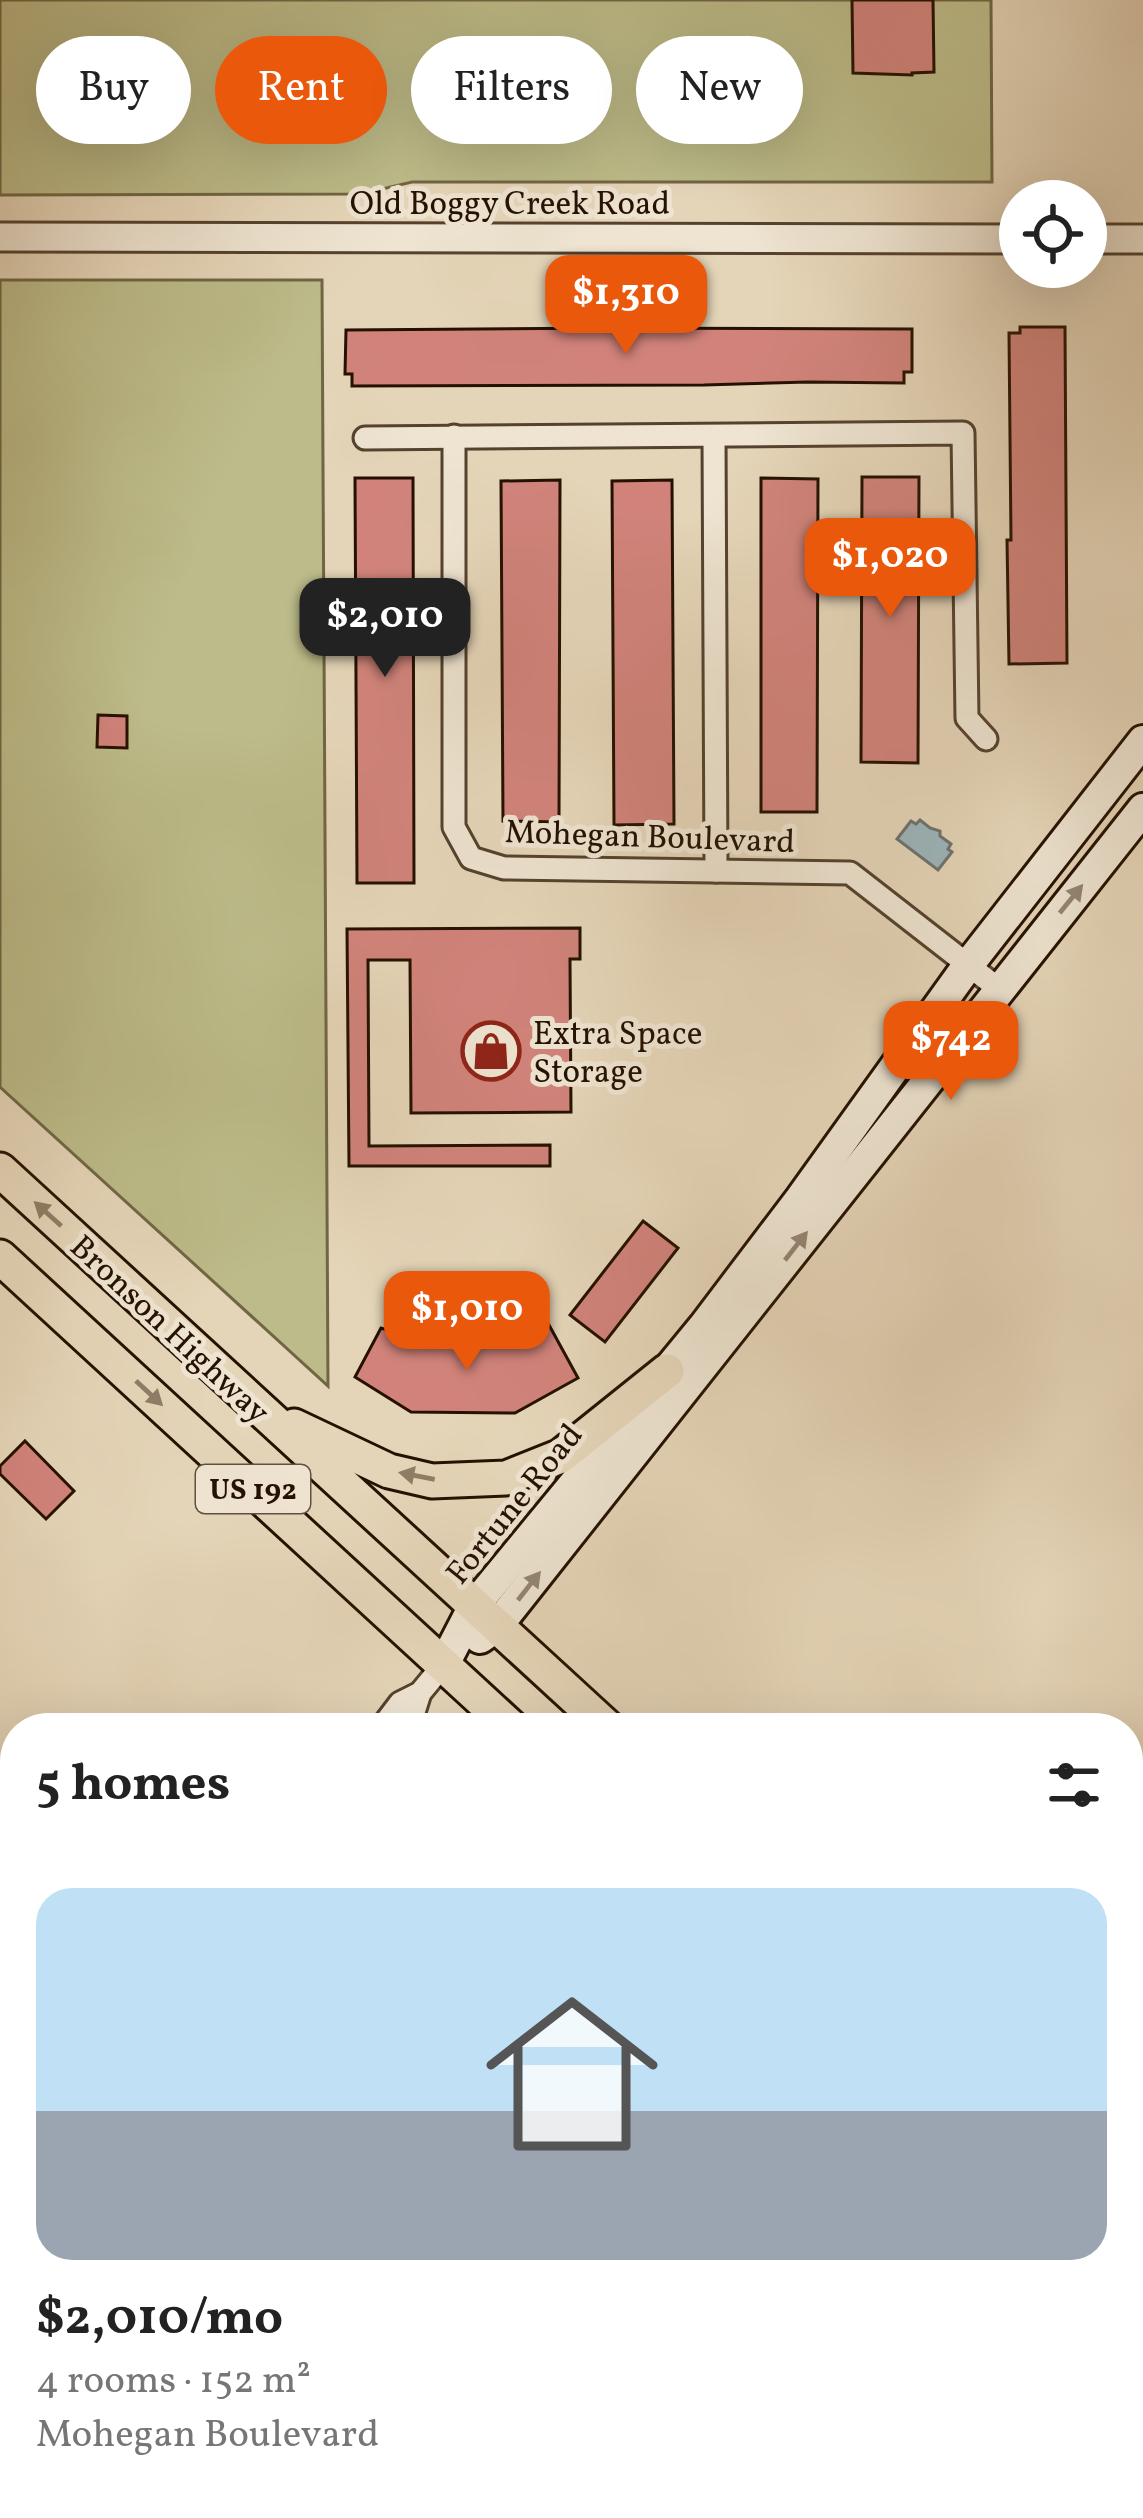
<!DOCTYPE html>
<meta charset="utf-8">
<style>
:root{--surface:#fff;--page:#f2f2f2;--text:#222;--muted:#767676;--accent:#ea580c}
body{margin:0;font-family:Vollkorn,serif;background:var(--page);color:var(--text);height:100vh;display:flex;flex-direction:column;font-size:45px;white-space:nowrap}
*{box-sizing:border-box;margin:0}
p{font-size:39px;color:var(--muted)}
.icon{flex:none;width:66px;height:66px;fill:none;stroke:currentColor;stroke-width:2;stroke-linecap:round;stroke-linejoin:round}
.map{position:relative;flex:1;overflow:hidden}
.side{position:absolute;left:0px;top:1713px;width:1143px;height:807px;display:flex;flex-direction:column;background:var(--surface);border-radius:48px 48px 0 0;box-shadow:0 12px 48px #0002}
.side>*{flex:none}
.hud{position:absolute;left:36px;top:36px;width:1071px;height:108px;display:flex;gap:24px}
.controls{position:absolute;left:999px;top:180px;display:grid;gap:24px}
.controls a{display:grid;place-items:center;width:108px;height:108px;border-radius:50%;background:var(--surface);box-shadow:0 12px 48px #0002;font-size:60px}
.price{position:absolute;translate:-50% -102px;padding:0 27px;border-radius:24px;background:var(--accent);color:#fff;font-size:39px;line-height:78px;filter:drop-shadow(0 3px 6px #0008)}
.price::after{content:'';position:absolute;left:50%;top:72px;width:36px;height:27px;margin-left:-18px;background:inherit;clip-path:polygon(0 0,100% 0,50% 100%)}
.price.active{background:#222;color:#fff}
ul{padding:0;list-style:none}
li{display:grid;align-content:center;gap:24px;height:636px;padding:0 36px}
li span{display:grid;place-items:center;height:372px;border-radius:36px;color:#555}
li>.icon{margin-inline-start:auto}
span .icon{width:216px;height:216px;fill:#fffc;stroke-width:1}
li b{font-size:51px}
h2{display:flex;justify-content:space-between;align-items:center;height:144px;padding:0 36px;font-size:51px}
.tag{padding:0 42px;border-radius:54px;background:var(--surface);box-shadow:0 12px 48px #0002;font-size:42px;line-height:108px}
.tag.active{background:var(--accent);color:#fff}
.map>svg:first-child{display:block}
.green{fill:#bcbb89;stroke:#706644;stroke-width:3}
.water{fill:#9db5bc;stroke:#6d7371;stroke-width:3}
.building{fill:#d1837b;stroke:#251100;stroke-width:3}
.lines{fill:none;stroke-linecap:round;stroke-linejoin:round}
.minor-casing{stroke:#55422e;stroke-width:27}
.tertiary-casing{stroke:#55422e;stroke-width:33}
.secondary-casing{stroke:#251100;stroke-width:36}
.trunk-casing{stroke:#251100;stroke-width:39}
.minor{stroke:#eee4d1;stroke-width:21}
.tertiary{stroke:#eee4d1;stroke-width:27}
.secondary{stroke:#eee4d1;stroke-width:30}
.trunk{stroke:#e5d5b8;stroke-width:33}
.oneway{fill:#948573}
.oneway2{fill:#8f7d65}
.labels{text-anchor:middle;stroke-width:10;stroke-linejoin:round;paint-order:stroke}
.shield{fill:#eee4d1;stroke:#61503f;stroke-width:3}
.shield-label{font-size:30px;font-weight:bold;fill:#251100}
.street-label{font-size:33px;fill:#251100;stroke:#eee4d1}
.poi-label{font-size:33px;fill:#251100;stroke:#eee4d1;text-anchor:start}
</style>
<div class="map">
<svg width="1143" height="2518" viewBox="0 0 1143 2518">
<rect width="100%" height="100%" fill="#e5d5b8"/>
<filter id="stains"><feTurbulence type="fractalNoise" baseFrequency=".00167" numOctaves="4"/><feColorMatrix values="0 0 0 0 .2 0 0 0 0 .09 0 0 0 0 .02 0 0 0 .5 -.17"/></filter>
<radialGradient id="worn" r=".72"><stop offset=".6" stop-color="#630" stop-opacity="0"/><stop offset="1" stop-color="#630" stop-opacity=".3"/></radialGradient>
<g class="green">
<polygon points="0,0 991,0 992,182 412,182 361,194 0,195"/>
<polygon points="0,280 322,280 328,1386 0,1087"/>
</g>
<polygon class="water" points="920,820 930,828 940,831 940,836 951,844 948,849 952,852 938,870 897,839 911,821 916,824"/>
<g class="building">
<polygon points="852,0 933,0 934,72 912,73 912,75 853,73"/>
<polygon points="1020,327 1065,327 1067,663 1009,664 1007,540 1011,540 1009,333 1020,333"/>
<polygon points="608,328 912,329 912,372 904,372 904,383 808,382 704,385 352,386 352,374 345,374 346,330"/>
<polygon points="862,477 919,477 918,763 861,762"/>
<polygon points="355,478 413,478 414,883 357,883"/>
<polygon points="761,478 818,479 817,812 761,812"/>
<polygon points="560,480 559,822 503,821 501,481"/>
<polygon points="672,480 674,824 614,825 612,481"/>
<polygon points="98,715 127,716 127,748 97,747"/>
<polygon points="580,928 580,959 570,959 571,1112 411,1113 410,960 368,960 369,1146 550,1145 550,1166 349,1166 347,929"/>
<polygon points="643,1221 678,1248 605,1342 570,1315"/>
<polygon points="549,1325 578,1378 515,1413 411,1412 355,1377 381,1328 436,1345 509,1341"/>
<polygon points="25,1441 74,1491 46,1519 0,1474 0,1466"/>
</g>
<g class="lines">
<defs>
<g id="minor">
<polyline points="454,436 454,827 471,858 504,868 850,873 999,989"/>
<polyline points="714,436 716,871"/>
<polyline points="365,438 963,433 967,718 986,739"/>
<polyline points="381,1728 400,1703 420,1693 444,1664"/>
<polyline points="402,1728 414,1712 420,1693"/>
</g>
<g id="tertiary">
<polyline points="0,237 1020,239"/>
<polyline points="1086,239 1143,239"/>
</g>
<g id="secondary">
<polyline points="480,1638 497,1626 1143,809"/>
<polyline points="444,1664 474,1606 704,1326 801,1198 969,964 1143,741"/>
</g>
<g id="trunk">
<polyline points="0,1170 608,1728"/>
<polyline points="0,1257 512,1728"/>
<polyline points="294,1426 389,1471 432,1481 506,1478 561,1456 667,1371"/>
<polyline points="1128,2206 1143,2220"/>
<polyline points="1128,2294 1143,2308"/>
</g>
</defs>
<use href="#minor" class="minor-casing"/>
<use href="#tertiary" class="tertiary-casing"/>
<use href="#secondary" class="secondary-casing"/>
<use href="#trunk" class="trunk-casing"/>
<use href="#minor" class="minor"/>
<use href="#tertiary" class="tertiary"/>
<use href="#secondary" class="secondary"/>
<use href="#trunk" class="trunk"/>
</g>
<defs><path id="oneway-solid" d="M-6-.8H1V-3.2L6.5 0L1 3.2V.8H-6Z" transform="scale(3)"/></defs>
<g class="oneway">
<use href="#oneway-solid" transform="translate(1071 899) rotate(-51)"/>
<use href="#oneway-solid" transform="translate(796 1246) rotate(-52)"/>
<use href="#oneway-solid" transform="translate(529 1586) rotate(-52)"/>
</g>
<g class="oneway2">
<use href="#oneway-solid" transform="translate(48 1214) rotate(-138)"/>
<use href="#oneway-solid" transform="translate(149 1393) rotate(43)"/>
<use href="#oneway-solid" transform="translate(417 1476) rotate(-169)"/>
</g>
<defs>
<symbol id="shop-ring" viewBox="-11 -11 22 22"><circle r="9.5" fill="#eee4d1" stroke="#8f2418" stroke-width="1.5"/><path d="M-5-2.5h2.3a2.7 3.5 0 0 1 5.4 0H5L5.5 6h-11ZM-1.5-2.5h3a1.5 2.3 0 0 0-3 0Z" fill="#8f2418"/></symbol>
</defs>
<g fill-rule="evenodd">
<use href="#shop-ring" x="458" y="1018" width="66" height="66"/>
</g>
<g class="labels">
<rect class="shield" x="196" y="1465" width="114" height="48" rx="9"/>
<g class="shield-label">
<text x="253" y="1499">US 192</text>
</g>
<g class="street-label">
<text x="510" y="214">Old Boggy Creek Road</text>
<text transform="translate(650 835) rotate(2)" y="12">Mohegan Boulevard</text>
<text transform="translate(171 1328) rotate(43)" y="12">Bronson Highway</text>
<text transform="translate(513 1503) rotate(-51)" y="12">Fortune Road</text>
</g>
<g class="poi-label">
<text x="533" y="1044">Extra Space<tspan x="533" dy="38">Storage</tspan></text>
</g>
</g>
<rect width="100%" height="100%" filter="url(#stains)"/>
<rect width="100%" height="100%" fill="url(#worn)"/>
</svg>
<div class="controls">
<a><svg class="icon" aria-label="locate" viewBox="0 0 24 24"><circle cx="12" cy="12" r="6"/><path d="M12 2v4M12 18v4M2 12h4M18 12h4"/></svg></a>
</div>
<b class="price" style="left:626px;top:357px">$1,310</b>
<b class="price" style="left:890px;top:620px">$1,020</b>
<b class="price active" style="left:385px;top:680px">$2,010</b>
<b class="price" style="left:951px;top:1103px">$742</b>
<b class="price" style="left:467px;top:1373px">$1,010</b>
<div class="hud">
<a class="tag">Buy</a>
<a class="tag active">Rent</a>
<a class="tag">Filters</a>
<a class="tag">New</a>
</div>
<section class="side">
<h2>5 homes<svg class="icon" aria-label="filters" viewBox="0 0 24 24"><path d="M4 7h16M4 17h16"/><circle cx="9" cy="7" r="2"/><circle cx="15" cy="17" r="2"/></svg></h2>
<ul>
<li><span style="background:linear-gradient(#bfe0f5 60%,#9aa5b1 0)"><svg class="icon" aria-label="home" viewBox="0 0 24 24"><path d="M3 11l9-7 9 7M6 9v11h12V9"/></svg></span><div><b>$2,010/mo</b><p>4 rooms · 152 m²</p><p>Mohegan Boulevard</p></div></li>
</ul>
</section>
</div>
